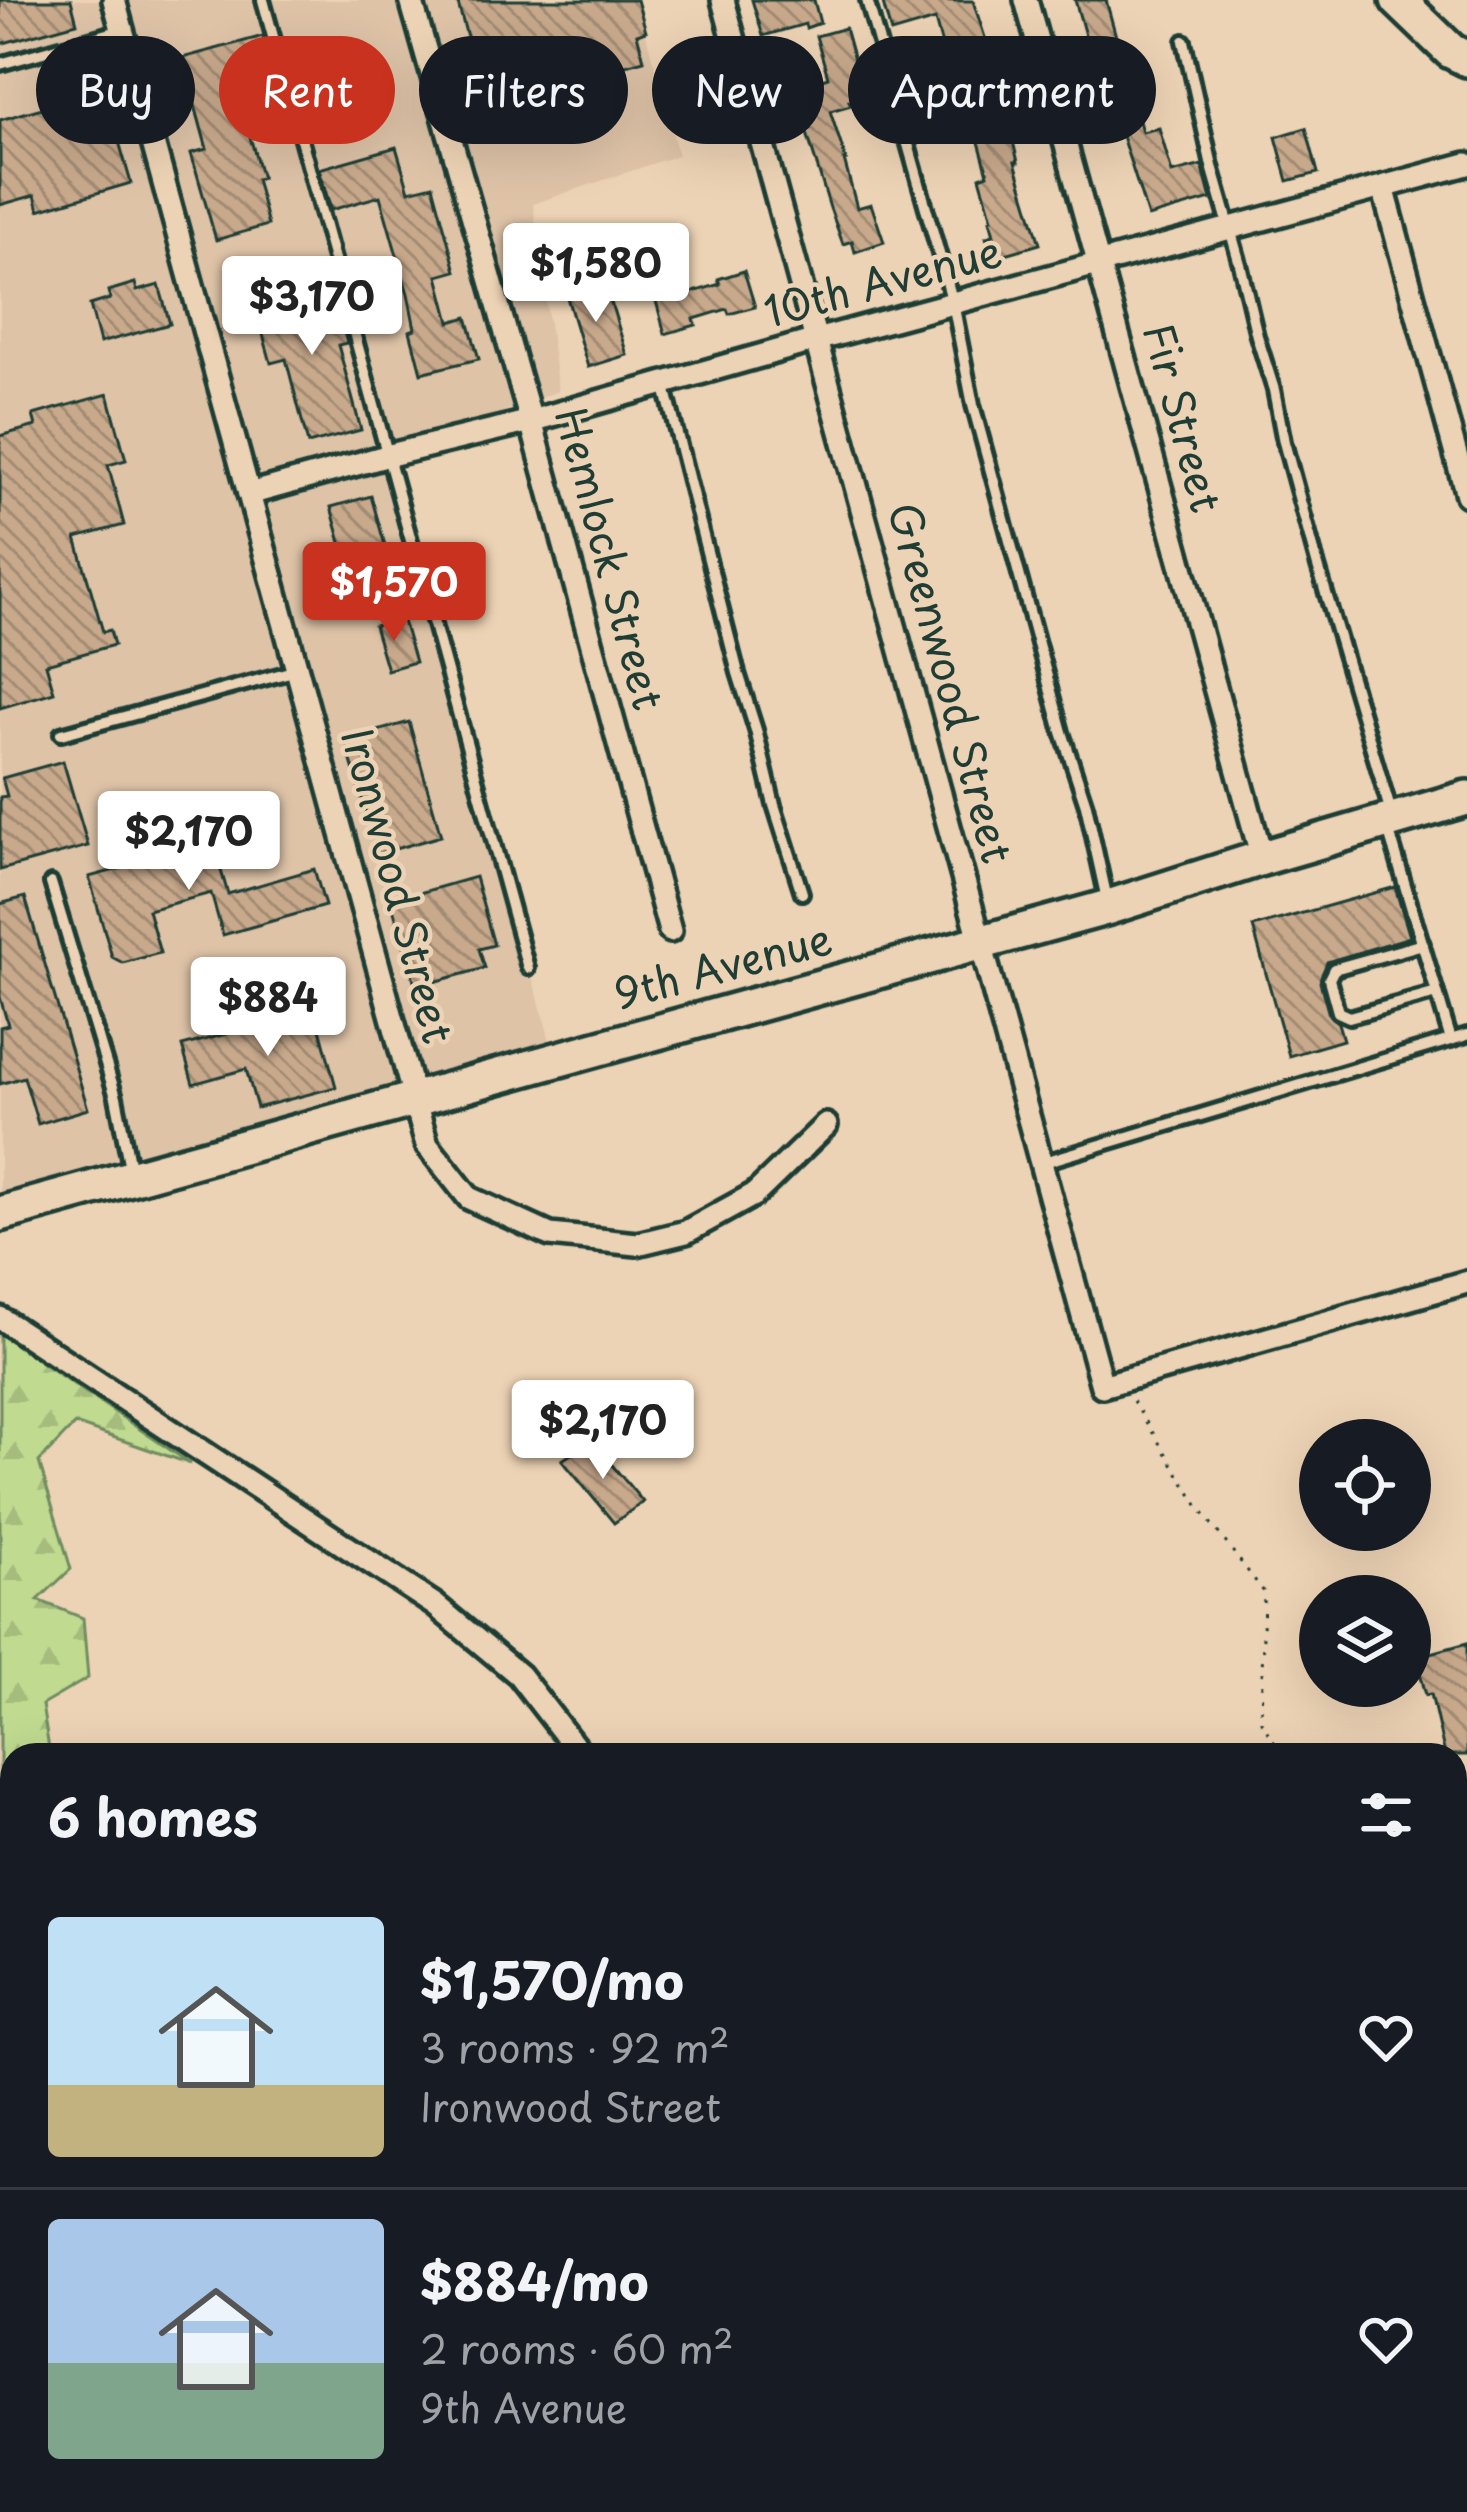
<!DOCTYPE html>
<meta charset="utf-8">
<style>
:root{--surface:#171b24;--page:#242831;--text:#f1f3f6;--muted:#9ea1a6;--line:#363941;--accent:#c8321e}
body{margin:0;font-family:"Playpen Sans",sans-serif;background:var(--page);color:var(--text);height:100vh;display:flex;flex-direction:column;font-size:45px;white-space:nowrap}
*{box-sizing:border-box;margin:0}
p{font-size:39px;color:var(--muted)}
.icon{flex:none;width:66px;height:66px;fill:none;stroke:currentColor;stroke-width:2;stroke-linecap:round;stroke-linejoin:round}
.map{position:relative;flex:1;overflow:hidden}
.details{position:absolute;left:0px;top:1743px;width:1467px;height:771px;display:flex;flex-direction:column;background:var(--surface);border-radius:36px 36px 0 0;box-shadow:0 12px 48px #0002}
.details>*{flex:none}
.guide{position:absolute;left:36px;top:36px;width:1395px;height:108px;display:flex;gap:24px}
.fabs{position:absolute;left:1299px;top:1419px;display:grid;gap:24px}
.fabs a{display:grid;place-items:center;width:132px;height:132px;border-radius:50%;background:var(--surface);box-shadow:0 12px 48px #0002;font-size:60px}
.price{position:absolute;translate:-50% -102px;padding:0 27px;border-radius:12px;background:#fff;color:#222;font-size:39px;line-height:78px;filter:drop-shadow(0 3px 6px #0008)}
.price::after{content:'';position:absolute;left:50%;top:72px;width:36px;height:27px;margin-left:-18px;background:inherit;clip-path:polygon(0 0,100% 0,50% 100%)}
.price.on{background:var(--accent);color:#fff}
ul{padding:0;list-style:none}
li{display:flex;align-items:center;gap:36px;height:300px;padding:0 48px}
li+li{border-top:3px solid var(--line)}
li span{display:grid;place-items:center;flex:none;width:336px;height:240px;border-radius:12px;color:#555}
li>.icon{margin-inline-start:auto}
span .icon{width:144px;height:144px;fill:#fffc;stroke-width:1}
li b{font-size:51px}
h2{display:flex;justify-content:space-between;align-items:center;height:144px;padding:0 48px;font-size:51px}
.tag{padding:0 42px;border-radius:54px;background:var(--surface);box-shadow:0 12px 48px #0002;font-size:42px;line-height:108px}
.tag.on{background:var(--accent);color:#fff}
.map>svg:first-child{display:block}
.built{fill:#dec3a7}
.forest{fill:url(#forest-firs);stroke:#708c62;stroke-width:3}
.park{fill:#c0da90;stroke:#708c62;stroke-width:3}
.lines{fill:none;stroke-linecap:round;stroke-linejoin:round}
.stream{stroke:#5f90a1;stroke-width:6}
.building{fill:url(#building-back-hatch);stroke:#1f3d34;stroke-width:3}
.lane-casing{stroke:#1f3d34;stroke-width:20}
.street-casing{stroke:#1f3d34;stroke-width:30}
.secondary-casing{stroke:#1f3d34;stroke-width:42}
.path{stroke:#1f3d34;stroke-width:3;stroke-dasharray:3 9;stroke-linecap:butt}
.lane{stroke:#edd3b5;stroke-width:10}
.street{stroke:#edd3b5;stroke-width:21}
.secondary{stroke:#edd3b5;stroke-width:33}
.labels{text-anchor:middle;stroke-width:9;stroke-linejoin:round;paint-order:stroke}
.street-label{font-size:42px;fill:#1f3d34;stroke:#edd3b5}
</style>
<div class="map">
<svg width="1467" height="2512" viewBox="0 0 1467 2512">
<defs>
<pattern id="forest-firs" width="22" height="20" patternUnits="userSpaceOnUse" patternTransform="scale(3)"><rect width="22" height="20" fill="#c0da90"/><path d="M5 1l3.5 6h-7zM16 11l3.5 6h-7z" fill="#a5bc7d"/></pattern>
<pattern id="building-back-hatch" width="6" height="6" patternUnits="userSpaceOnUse" patternTransform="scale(3)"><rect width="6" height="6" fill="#c8a98c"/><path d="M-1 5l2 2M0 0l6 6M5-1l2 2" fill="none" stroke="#a28b73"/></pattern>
</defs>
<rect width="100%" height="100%" fill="#edd3b5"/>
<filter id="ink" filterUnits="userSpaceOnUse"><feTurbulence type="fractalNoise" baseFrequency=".00833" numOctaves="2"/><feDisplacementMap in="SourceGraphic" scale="24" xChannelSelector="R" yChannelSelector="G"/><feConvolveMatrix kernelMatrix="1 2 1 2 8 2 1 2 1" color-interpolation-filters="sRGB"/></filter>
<g filter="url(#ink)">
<g class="built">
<polygon points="0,0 637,0 678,155 533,204 558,391 386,456 555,1058 0,1214"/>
<polygon points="1455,2185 1467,2227 1467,2512 1270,2512 1267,2502 1455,2502"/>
</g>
<g class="forest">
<polygon points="0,1334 191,1464 75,1424 39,1462 71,1569 38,1600 83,1618 88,1678 42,1705 50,1755 12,1755 12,2037 0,2041"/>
<polygon points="12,2166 12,2502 315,2502 321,2505 380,2509 381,2502 529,2502 533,2512 0,2512 0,2169"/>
</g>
<polygon class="park" points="1455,2469 1467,2494 1467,2512 1302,2512 1299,2502 1455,2502"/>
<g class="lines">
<g class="stream">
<polyline points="0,1915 12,1950"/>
<polyline points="441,2502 454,2512"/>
</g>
</g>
<g class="building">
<polygon points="0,0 71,0 77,23 0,44"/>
<polygon points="457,0 637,0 646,31 637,34 644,60 582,77 579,66 505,87 500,71 478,77"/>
<polygon points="752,0 814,0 820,23 806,28 805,24 763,36"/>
<polygon points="882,0 973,1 995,68 1018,162 1015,162 1040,244 992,258 986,237 994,235 990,220 992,219 980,177 988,174 961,78 952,81 935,20 891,33"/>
<polygon points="1075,0 1106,0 1142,132 1159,128 1172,173 1202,165 1211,199 1148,217 1121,133 1113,135"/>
<polygon points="845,28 864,96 849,101 851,105 830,111 846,160 844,160 857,208 871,204 884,242 855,252 852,241 843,244 830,208 806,130 810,129 797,87 828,77 816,36"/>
<polygon points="263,36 288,127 250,137 262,178 256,179 268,225 216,240 191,153 207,149 182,58"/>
<polygon points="928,73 933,93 910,99 905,79"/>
<polygon points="100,76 131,183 39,210 35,195 0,205 0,120 53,105 48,90"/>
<polygon points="1306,128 1318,173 1288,181 1276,137"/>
<polygon points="396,147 409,191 433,185 456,271 438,276 450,322 467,317 479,359 421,373 410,331 415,329 408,294 380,196 331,210 319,169"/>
<polygon points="744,271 755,307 729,314 727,309 694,319 696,325 665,334 653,290 680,282 684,295 720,284 718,279"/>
<polygon points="330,281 347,343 338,345 361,430 308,444 286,359 271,363 254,302"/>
<polygon points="135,283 137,291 159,285 170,324 100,343 90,305 110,299 108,291"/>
<polygon points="605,283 627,355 588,367 566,294"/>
<polygon points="108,394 126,460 108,465 124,525 76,538 103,632 110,630 114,645 46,664 54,692 0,708 0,436 36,426 33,415"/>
<polygon points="371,496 396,584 356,596 331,507"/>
<polygon points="402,618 415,662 387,670 374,626"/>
<polygon points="409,722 441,836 378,854 345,740"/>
<polygon points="63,761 88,846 0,870 0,797 7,796 2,778"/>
<polygon points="208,827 228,894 314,869 325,906 223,935 211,893 148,910 160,953 123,963 112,957 89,877 137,864 133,848"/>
<polygon points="475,877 494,945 479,949 485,968 416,987 391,901"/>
<polygon points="1395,887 1410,937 1327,962 1320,982 1329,1015 1338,1023 1343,1040 1289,1056 1253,927"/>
<polygon points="25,897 88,1109 38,1124 24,1077 0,1084 0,1027 8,1025 0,997 0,904"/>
<polygon points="315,1010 336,1087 257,1108 246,1069 193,1084 182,1046"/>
<polygon points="592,1441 643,1502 614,1523 562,1460"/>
<polygon points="1467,1643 1467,1755 1445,1755 1431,1694 1426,1695 1418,1665 1422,1664 1420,1656"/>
</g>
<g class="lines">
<defs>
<g id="lane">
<polyline points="263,0 528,968"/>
<polyline points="867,0 953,303 973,405 1062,732 1086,805 1108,904"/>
<polyline points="1184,41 1212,166 1240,264 1257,336 1274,390 1284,442 1317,563 1392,816"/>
<polyline points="0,64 122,30"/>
<polyline points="664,383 738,673 756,730 774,805 802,893"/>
<polyline points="61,734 297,670"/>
<polyline points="1387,825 1451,1040"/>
<polyline points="51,883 116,1097 131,1173"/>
<polyline points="1423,944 1334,969 1329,979 1338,1012 1349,1017 1437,993"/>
<polyline points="1041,1163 1467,1035"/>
<polyline points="1455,2118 1467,2115"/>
<polyline points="1455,2149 1467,2191"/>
</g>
<g id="street">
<polyline points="114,0 427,1145 469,1198 550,1235 637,1244 686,1232 755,1194 826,1125"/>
<polyline points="411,0 531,421 670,931"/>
<polyline points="723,0 1102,1386 1467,1282"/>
<polyline points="1026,0 1262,858"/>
<polyline points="1383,187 1467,495"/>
<polyline points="249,494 386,456 531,421 816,340 1467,164"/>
<polyline points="0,1318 435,1605 519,1675 581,1755"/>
<polyline points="1455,1943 1467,1939"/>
<polyline points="662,2502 663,2512"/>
<polyline points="1042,2502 1047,2512"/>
</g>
<g id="secondary">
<polyline points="1398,0 1451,51 1467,59"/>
<polyline points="0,1214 1109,907 1262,858 1467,798"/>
</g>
</defs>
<use href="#lane" class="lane-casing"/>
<use href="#street" class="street-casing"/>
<use href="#secondary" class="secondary-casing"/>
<g class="path">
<polyline points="1133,1401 1203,1513 1264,1592 1261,1721 1282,1755"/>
<polyline points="1467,2302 1460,2321 1467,2340"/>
<polyline points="0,2439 12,2448"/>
<polyline points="77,2502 89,2512"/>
</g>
<use href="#lane" class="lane"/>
<use href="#street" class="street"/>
<use href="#secondary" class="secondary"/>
</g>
</g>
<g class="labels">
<g class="street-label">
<text transform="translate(883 282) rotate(-15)" y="15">10th Avenue</text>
<text transform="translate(1182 418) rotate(75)" y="15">Fir Street</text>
<text transform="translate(609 559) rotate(75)" y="15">Hemlock Street</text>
<text transform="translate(950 683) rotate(75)" y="15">Greenwood Street</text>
<text transform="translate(397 886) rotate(75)" y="15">Ironwood Street</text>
<text transform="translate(723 967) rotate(-15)" y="15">9th Avenue</text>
</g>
</g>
</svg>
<div class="fabs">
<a><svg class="icon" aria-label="locate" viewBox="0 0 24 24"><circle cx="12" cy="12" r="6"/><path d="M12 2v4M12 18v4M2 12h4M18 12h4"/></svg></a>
<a><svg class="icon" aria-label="layers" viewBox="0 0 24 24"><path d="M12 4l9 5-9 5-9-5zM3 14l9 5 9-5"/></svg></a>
</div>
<b class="price" style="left:596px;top:325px">$1,580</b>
<b class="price" style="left:312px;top:358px">$3,170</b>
<b class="price on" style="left:394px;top:644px">$1,570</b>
<b class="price" style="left:189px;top:893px">$2,170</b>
<b class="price" style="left:268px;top:1059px">$884</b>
<b class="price" style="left:603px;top:1482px">$2,170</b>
<div class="guide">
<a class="tag">Buy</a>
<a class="tag on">Rent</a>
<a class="tag">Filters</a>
<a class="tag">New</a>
<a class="tag">Apartment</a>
</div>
<section class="details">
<h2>6 homes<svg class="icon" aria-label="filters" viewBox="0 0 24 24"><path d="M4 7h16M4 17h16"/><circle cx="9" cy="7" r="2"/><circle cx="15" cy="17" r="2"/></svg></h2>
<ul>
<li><span style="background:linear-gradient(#bfe0f5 70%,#c2b280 0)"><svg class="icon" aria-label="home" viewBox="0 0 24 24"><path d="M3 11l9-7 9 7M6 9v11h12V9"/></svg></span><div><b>$1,570/mo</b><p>3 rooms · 92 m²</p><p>Ironwood Street</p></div><svg class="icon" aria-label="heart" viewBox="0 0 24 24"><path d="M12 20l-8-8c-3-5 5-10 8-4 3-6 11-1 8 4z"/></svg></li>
<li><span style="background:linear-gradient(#a9c7e8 60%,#7fa58c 0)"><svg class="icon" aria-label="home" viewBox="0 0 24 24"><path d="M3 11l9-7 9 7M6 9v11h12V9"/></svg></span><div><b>$884/mo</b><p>2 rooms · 60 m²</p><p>9th Avenue</p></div><svg class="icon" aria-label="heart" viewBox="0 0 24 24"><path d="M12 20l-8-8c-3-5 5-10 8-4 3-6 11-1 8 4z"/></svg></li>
</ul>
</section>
</div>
